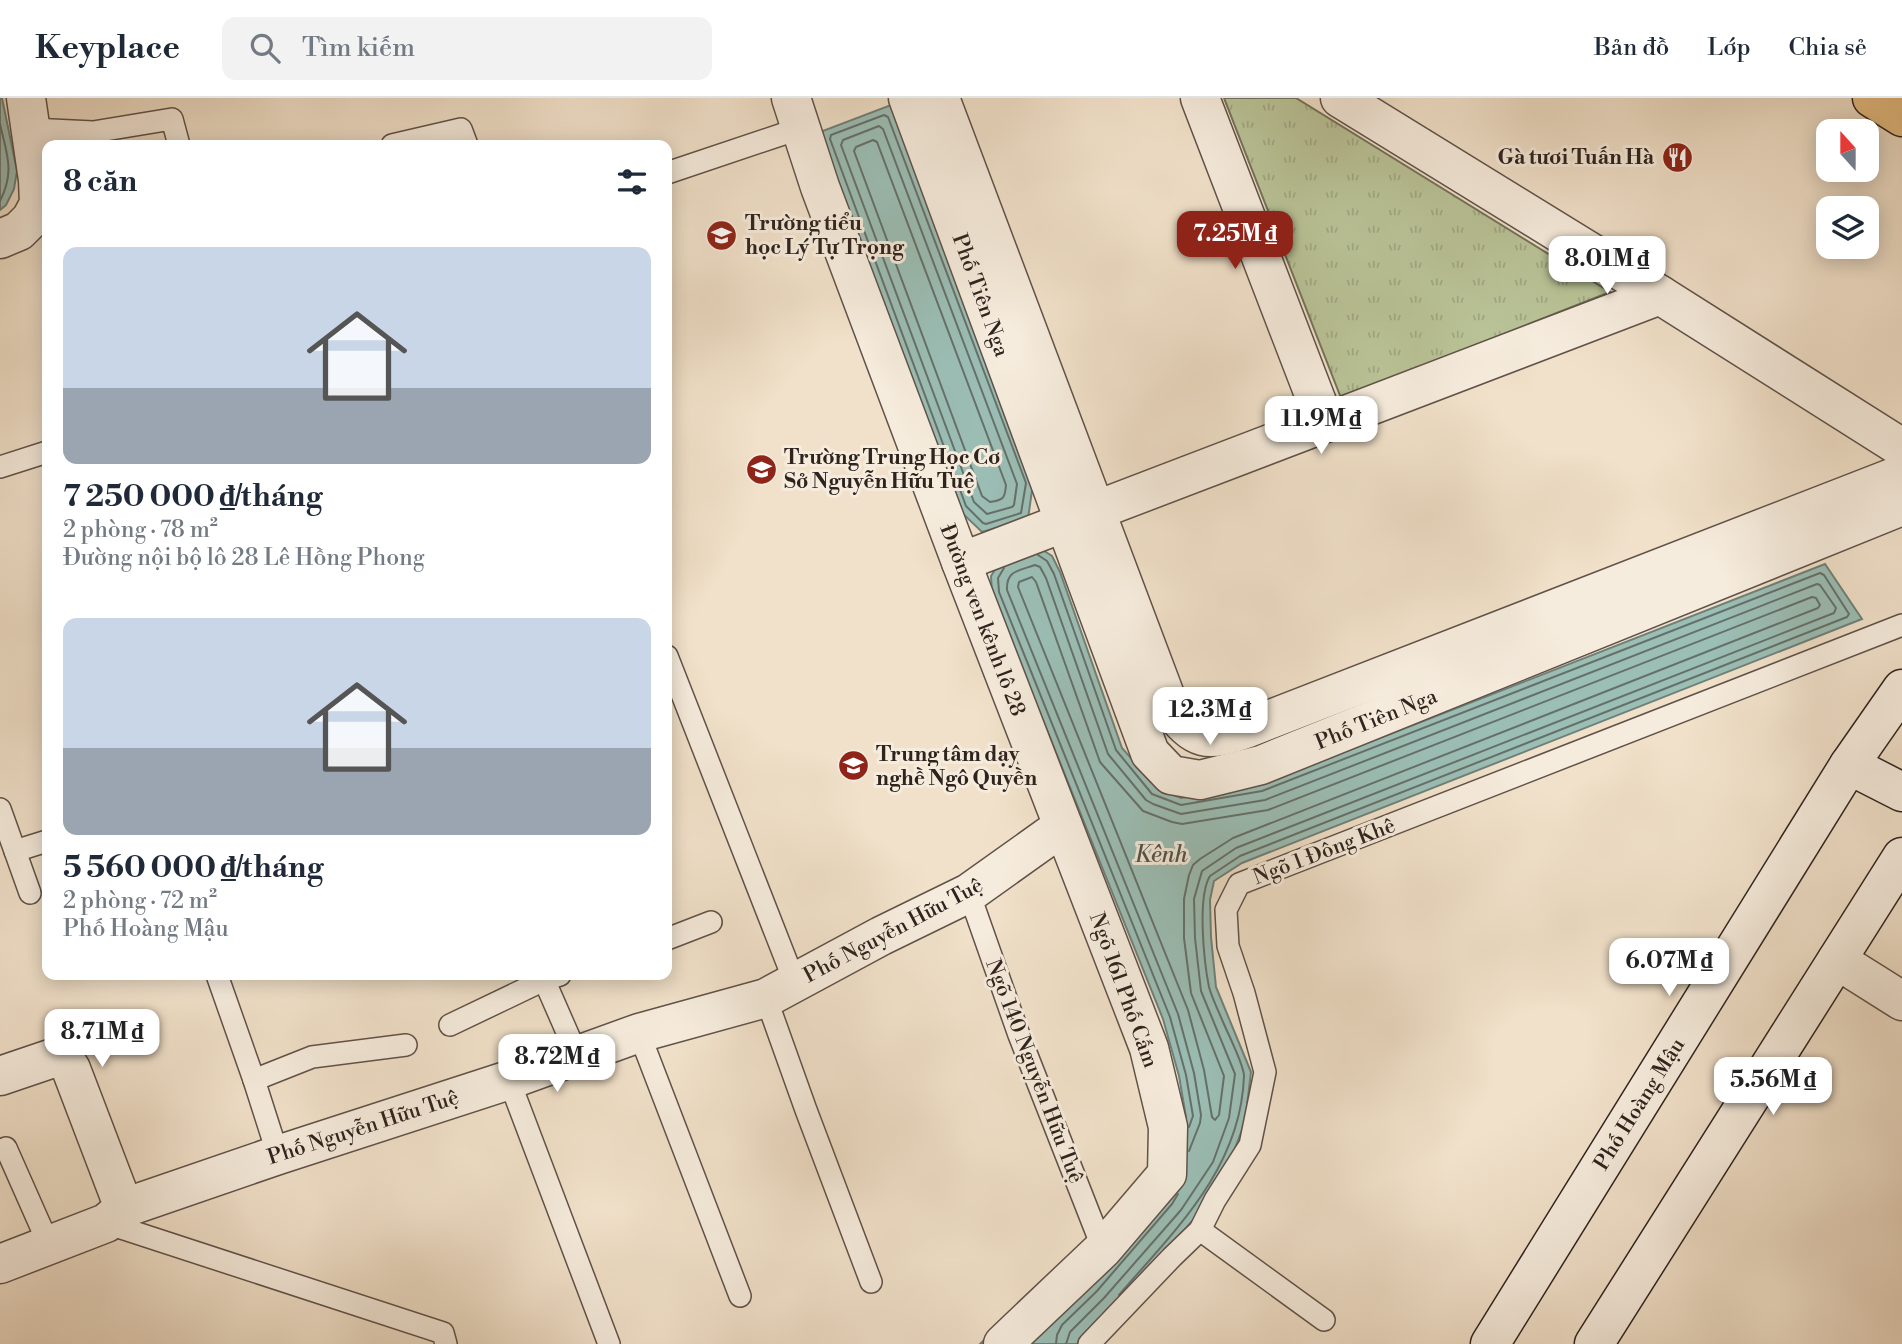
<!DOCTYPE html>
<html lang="vi">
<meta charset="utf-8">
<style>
:root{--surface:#fff;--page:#f2f2f3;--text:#1f2937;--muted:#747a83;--line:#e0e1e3;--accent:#8f2418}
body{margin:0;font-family:"Libre Bodoni",serif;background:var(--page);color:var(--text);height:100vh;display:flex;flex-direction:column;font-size:26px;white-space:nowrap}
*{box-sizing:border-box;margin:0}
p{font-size:23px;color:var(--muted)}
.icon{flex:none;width:38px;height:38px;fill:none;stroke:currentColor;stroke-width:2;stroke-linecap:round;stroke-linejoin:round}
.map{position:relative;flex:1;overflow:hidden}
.side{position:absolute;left:42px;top:42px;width:630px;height:840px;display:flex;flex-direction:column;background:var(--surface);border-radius:14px;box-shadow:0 4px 18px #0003}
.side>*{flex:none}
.needle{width:46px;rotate:339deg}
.controls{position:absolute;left:1816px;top:21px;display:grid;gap:14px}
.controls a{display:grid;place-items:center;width:63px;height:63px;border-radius:14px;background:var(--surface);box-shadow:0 4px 18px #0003;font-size:35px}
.price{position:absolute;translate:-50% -60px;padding:0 16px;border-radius:14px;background:#fff;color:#222;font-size:23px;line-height:46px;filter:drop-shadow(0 2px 4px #0008)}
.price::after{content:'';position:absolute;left:50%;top:42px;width:21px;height:16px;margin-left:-10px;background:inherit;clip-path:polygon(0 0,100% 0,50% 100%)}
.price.active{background:var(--accent);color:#fff}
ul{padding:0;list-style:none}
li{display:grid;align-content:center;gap:14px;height:371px;padding:0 21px}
li span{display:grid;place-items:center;height:217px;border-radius:14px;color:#555}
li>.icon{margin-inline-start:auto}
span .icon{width:126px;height:126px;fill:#fffc;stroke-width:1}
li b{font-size:30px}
h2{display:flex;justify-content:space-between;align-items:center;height:84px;padding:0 21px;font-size:30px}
header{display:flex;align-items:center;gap:42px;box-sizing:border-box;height:98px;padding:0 35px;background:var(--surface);border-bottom:2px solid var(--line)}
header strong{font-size:33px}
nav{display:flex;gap:38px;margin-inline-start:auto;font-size:24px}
.search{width:490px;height:63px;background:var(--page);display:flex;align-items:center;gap:18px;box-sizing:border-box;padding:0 24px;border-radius:14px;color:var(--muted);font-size:26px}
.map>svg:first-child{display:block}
.grass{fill:url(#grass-tufts);stroke:#74735a;stroke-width:2}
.water{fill:#9bbeb5;stroke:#708079;stroke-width:2}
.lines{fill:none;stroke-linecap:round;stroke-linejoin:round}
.shore{stroke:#65706a;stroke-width:2}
.lane-casing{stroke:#605249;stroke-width:24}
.street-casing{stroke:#605249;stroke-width:41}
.secondary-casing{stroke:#2f231e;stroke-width:41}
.primary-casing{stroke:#2f231e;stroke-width:41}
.lane{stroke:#f6ecdd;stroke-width:21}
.street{stroke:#f6ecdd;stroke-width:38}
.secondary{stroke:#f6ecdd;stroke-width:38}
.primary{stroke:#e8c085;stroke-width:38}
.labels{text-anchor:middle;stroke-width:6;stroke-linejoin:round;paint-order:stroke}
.poi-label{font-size:21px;font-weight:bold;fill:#2f231e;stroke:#f6ecdd;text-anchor:start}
.street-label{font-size:21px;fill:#2f231e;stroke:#f6ecdd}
.water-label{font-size:23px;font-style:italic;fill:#4f524b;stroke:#f6ecdd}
</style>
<header>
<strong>Keyplace</strong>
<div class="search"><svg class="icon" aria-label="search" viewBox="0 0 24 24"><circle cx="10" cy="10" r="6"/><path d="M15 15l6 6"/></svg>Tìm kiếm</div>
<nav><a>Bản đồ</a><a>Lớp</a><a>Chia sẻ</a></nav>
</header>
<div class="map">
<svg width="1902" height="1246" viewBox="0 0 1902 1246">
<defs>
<pattern id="grass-tufts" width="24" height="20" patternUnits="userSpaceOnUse" patternTransform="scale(1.75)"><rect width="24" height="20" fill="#b9c397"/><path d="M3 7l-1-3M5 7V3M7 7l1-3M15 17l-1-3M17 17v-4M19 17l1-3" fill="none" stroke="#9fa782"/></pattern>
</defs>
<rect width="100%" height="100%" fill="#f1e1ca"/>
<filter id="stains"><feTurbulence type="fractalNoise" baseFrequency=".00286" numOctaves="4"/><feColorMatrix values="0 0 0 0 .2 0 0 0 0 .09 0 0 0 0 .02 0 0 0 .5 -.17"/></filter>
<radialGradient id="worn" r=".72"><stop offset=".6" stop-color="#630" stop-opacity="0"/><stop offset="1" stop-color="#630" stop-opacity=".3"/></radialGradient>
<polygon class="grass" points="1224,0 1296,0 1610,194 1341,300"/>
<g class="water">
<polygon points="0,0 2,0 17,73 14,91 6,107 0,112"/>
<polygon points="891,7 1033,385 1028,421 982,434 960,413 820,34"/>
<polygon points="1038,449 1052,458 1060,474 1122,650 1158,691 1181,700 1260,687 1825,466 1862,521 1242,765 1214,783 1210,802 1211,839 1216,889 1251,974 1245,1024 1227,1071 1193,1122 1116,1211 1079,1246 980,1246 1132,1100 1170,1056 1186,1019 1179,978 1163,921 992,495 991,478 1001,462"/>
</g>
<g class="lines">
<g class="shore">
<polygon points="884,17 888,19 1026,385 1021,415 986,426 983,425 966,408 830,41 831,37"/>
<path d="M0,26C7,57 15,73 0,103"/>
<polygon points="879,28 883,31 1017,386 1014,407 1012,409 987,416 974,404 841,47 843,42"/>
<path d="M873,42L877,44L1006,387C1005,401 1003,402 990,404L982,398L854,53L856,49Z"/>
<path d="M1038,457L1047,463L1054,476L1116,652L1152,696L1181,707L1262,693L1820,475L1824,477L1849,516L1847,519L1240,758L1210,778C1197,799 1204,864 1209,889C1212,900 1218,912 1223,924C1228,936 1244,967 1244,978C1241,1070 1175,1132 1119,1197"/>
<polyline points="1004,470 998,480 999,494 1170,919 1186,977 1193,1018 1189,1029"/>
<polygon points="1032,479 1036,484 1100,664 1143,713 1172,724 1182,726 1268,712 1812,499 1816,500 1820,507 1818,510 1233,740 1200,761 1193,767 1189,777 1184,801 1184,840 1191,895 1224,978 1219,1017 1215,1022 1212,1019 1204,972 1188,912 1018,489 1019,484"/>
<polyline points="1056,1246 1057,1237 1062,1227 1097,1193 1172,1106 1178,1096"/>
<path d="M1066,1246L1070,1234L1104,1200L1181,1112L1213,1064L1229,1020L1235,976L1201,893L1195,840L1194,801L1202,773L1236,750L1834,515L1836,510L1820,487L1817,486L1265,702L1181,716L1153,706L1146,702L1108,656L1046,480L1040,469L1035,467C1019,473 1006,472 1007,492L1178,916L1194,975L1201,1017L1200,1025L1189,1053"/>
</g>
<defs>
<g id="lane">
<polyline points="31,31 93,34 172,21 179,47"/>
<polyline points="392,47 461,31 467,47"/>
<polyline points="667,75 801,30"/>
<polyline points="0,369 47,354"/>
<polyline points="667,558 795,885"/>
<polyline points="0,711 15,753 47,743"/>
<polyline points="15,753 30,795"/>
<polyline points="969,795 1019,937 1103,1151"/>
<polyline points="667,841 711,824"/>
<polyline points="217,877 254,982 278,1057"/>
<polyline points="542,877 577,957"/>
<polyline points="766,900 806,1012 871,1184"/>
<polyline points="450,927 544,882 560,877"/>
<polyline points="639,935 740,1198"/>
<polyline points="254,982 312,959 406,947"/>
<polyline points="509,982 609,1246"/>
<polyline points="6,1050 49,1147"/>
<polyline points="106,1125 443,1235 446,1246"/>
<polyline points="1200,1132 1324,1222"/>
<polyline points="1089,1246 1172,1159 1200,1132 1215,1102 1250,1047 1265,974 1244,895 1228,848 1226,812 1239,786 1902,527"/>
</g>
<g id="street">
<polyline points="791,0 820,89 961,464 1149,950 1168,1029 1167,1076 1103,1151 1003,1246"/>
<polyline points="908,0 1150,655 1171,677 1200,682 1261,667 1902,408"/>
<path d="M940,0L1169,608C1196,644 1206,645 1248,630L1902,376"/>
<polyline points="1200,0 1325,325"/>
<polyline points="1340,0 1660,197 1902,350"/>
<polyline points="0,141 19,133 31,121 39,106 38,82 26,0"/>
<polyline points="961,464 1660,197"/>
<polyline points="1837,862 1902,903"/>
<polyline points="0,978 62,957 71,971 124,1110"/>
<polyline points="0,1166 106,1125 124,1110 278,1057 509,982 639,935 766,900 881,838 969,795 1063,728"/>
</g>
<g id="secondary">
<polyline points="1849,667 1902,694"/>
<polyline points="1490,1246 1849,667 1902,591"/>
<polyline points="1594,1246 1902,759"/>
</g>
<polyline id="primary" points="1872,0 1902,19"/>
</defs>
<use href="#lane" class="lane-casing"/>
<use href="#street" class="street-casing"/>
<use href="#secondary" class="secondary-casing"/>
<use href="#primary" class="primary-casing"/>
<use href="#lane" class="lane"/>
<use href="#street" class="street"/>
<use href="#secondary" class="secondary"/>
<use href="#primary" class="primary"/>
</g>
<defs>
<symbol id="restaurant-disc" viewBox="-11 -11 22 22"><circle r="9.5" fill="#8f2418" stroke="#f6ecdd"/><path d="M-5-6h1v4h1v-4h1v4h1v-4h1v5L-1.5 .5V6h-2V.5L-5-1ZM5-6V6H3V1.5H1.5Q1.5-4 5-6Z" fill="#fff"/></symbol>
<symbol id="school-disc" viewBox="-11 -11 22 22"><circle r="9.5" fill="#8f2418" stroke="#f6ecdd"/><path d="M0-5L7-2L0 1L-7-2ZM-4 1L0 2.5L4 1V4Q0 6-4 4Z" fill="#fff"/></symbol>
</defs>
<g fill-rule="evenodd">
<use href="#restaurant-disc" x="1660" y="42" width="35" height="35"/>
<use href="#school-disc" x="704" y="120" width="35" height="35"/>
<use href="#school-disc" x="744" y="354" width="35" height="35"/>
<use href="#school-disc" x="836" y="650" width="35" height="35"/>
</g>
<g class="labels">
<g class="poi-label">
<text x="1654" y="66" text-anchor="end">Gà tươi Tuấn Hà</text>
<text x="745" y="132">Trường tiểu<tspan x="745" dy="24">học Lý Tự Trọng</tspan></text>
<text x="784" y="366">Trường Trung Học Cơ<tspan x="784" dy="24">Sở Nguyễn Hữu Tuệ</tspan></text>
<text x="876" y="663">Trung tâm dạy<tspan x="876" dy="24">nghề Ngô Quyền</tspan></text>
</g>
<g class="street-label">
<text transform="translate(981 197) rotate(70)" y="7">Phố Tiên Nga</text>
<text transform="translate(983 522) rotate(69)" y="7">Đường ven kênh lô 28</text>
<text transform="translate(1376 621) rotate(-22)" y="7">Phố Tiên Nga</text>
<text transform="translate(1324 753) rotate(-21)" y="7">Ngõ 1 Đông Khê</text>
<text transform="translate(893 832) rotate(-28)" y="7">Phố Nguyễn Hữu Tuệ</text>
<text transform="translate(1124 892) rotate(70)" y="7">Ngõ 161 Phố Cấm</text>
<text transform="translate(1035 973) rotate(69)" y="7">Ngõ 140 Nguyễn Hữu Tuệ</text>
<text transform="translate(1639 1006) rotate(-58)" y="7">Phố Hoàng Mậu</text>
<text transform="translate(363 1029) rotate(-18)" y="7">Phố Nguyễn Hữu Tuệ</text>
</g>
<g class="water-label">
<text x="1161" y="764">Kênh</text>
</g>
</g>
<rect width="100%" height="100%" filter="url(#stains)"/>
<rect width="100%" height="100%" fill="url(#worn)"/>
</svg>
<div class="controls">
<a><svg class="needle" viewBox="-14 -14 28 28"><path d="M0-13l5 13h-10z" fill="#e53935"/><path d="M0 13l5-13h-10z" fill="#747a83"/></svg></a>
<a><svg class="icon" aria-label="layers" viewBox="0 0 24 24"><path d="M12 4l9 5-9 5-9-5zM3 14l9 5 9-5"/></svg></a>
</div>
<b class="price active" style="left:1235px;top:173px">7.25M ₫</b>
<b class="price" style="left:1607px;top:198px">8.01M ₫</b>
<b class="price" style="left:1321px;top:358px">11.9M ₫</b>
<b class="price" style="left:1210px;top:649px">12.3M ₫</b>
<b class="price" style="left:1669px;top:900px">6.07M ₫</b>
<b class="price" style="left:102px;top:971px">8.71M ₫</b>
<b class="price" style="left:557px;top:996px">8.72M ₫</b>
<b class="price" style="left:1773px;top:1019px">5.56M ₫</b>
<section class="side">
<h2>8 căn<svg class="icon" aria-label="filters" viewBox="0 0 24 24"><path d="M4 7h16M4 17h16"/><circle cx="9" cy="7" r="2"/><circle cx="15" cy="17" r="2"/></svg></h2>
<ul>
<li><span style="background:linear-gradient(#c9d6e8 65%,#9aa5b1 0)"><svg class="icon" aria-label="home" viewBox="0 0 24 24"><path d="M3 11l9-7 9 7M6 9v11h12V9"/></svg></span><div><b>7 250 000 ₫/tháng</b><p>2 phòng · 78 m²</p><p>Đường nội bộ lô 28 Lê Hồng Phong</p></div></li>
<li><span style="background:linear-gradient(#c9d6e8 60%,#9aa5b1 0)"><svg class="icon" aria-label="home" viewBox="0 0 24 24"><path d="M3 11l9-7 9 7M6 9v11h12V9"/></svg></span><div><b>5 560 000 ₫/tháng</b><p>2 phòng · 72 m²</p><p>Phố Hoàng Mậu</p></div></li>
</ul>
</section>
</div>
